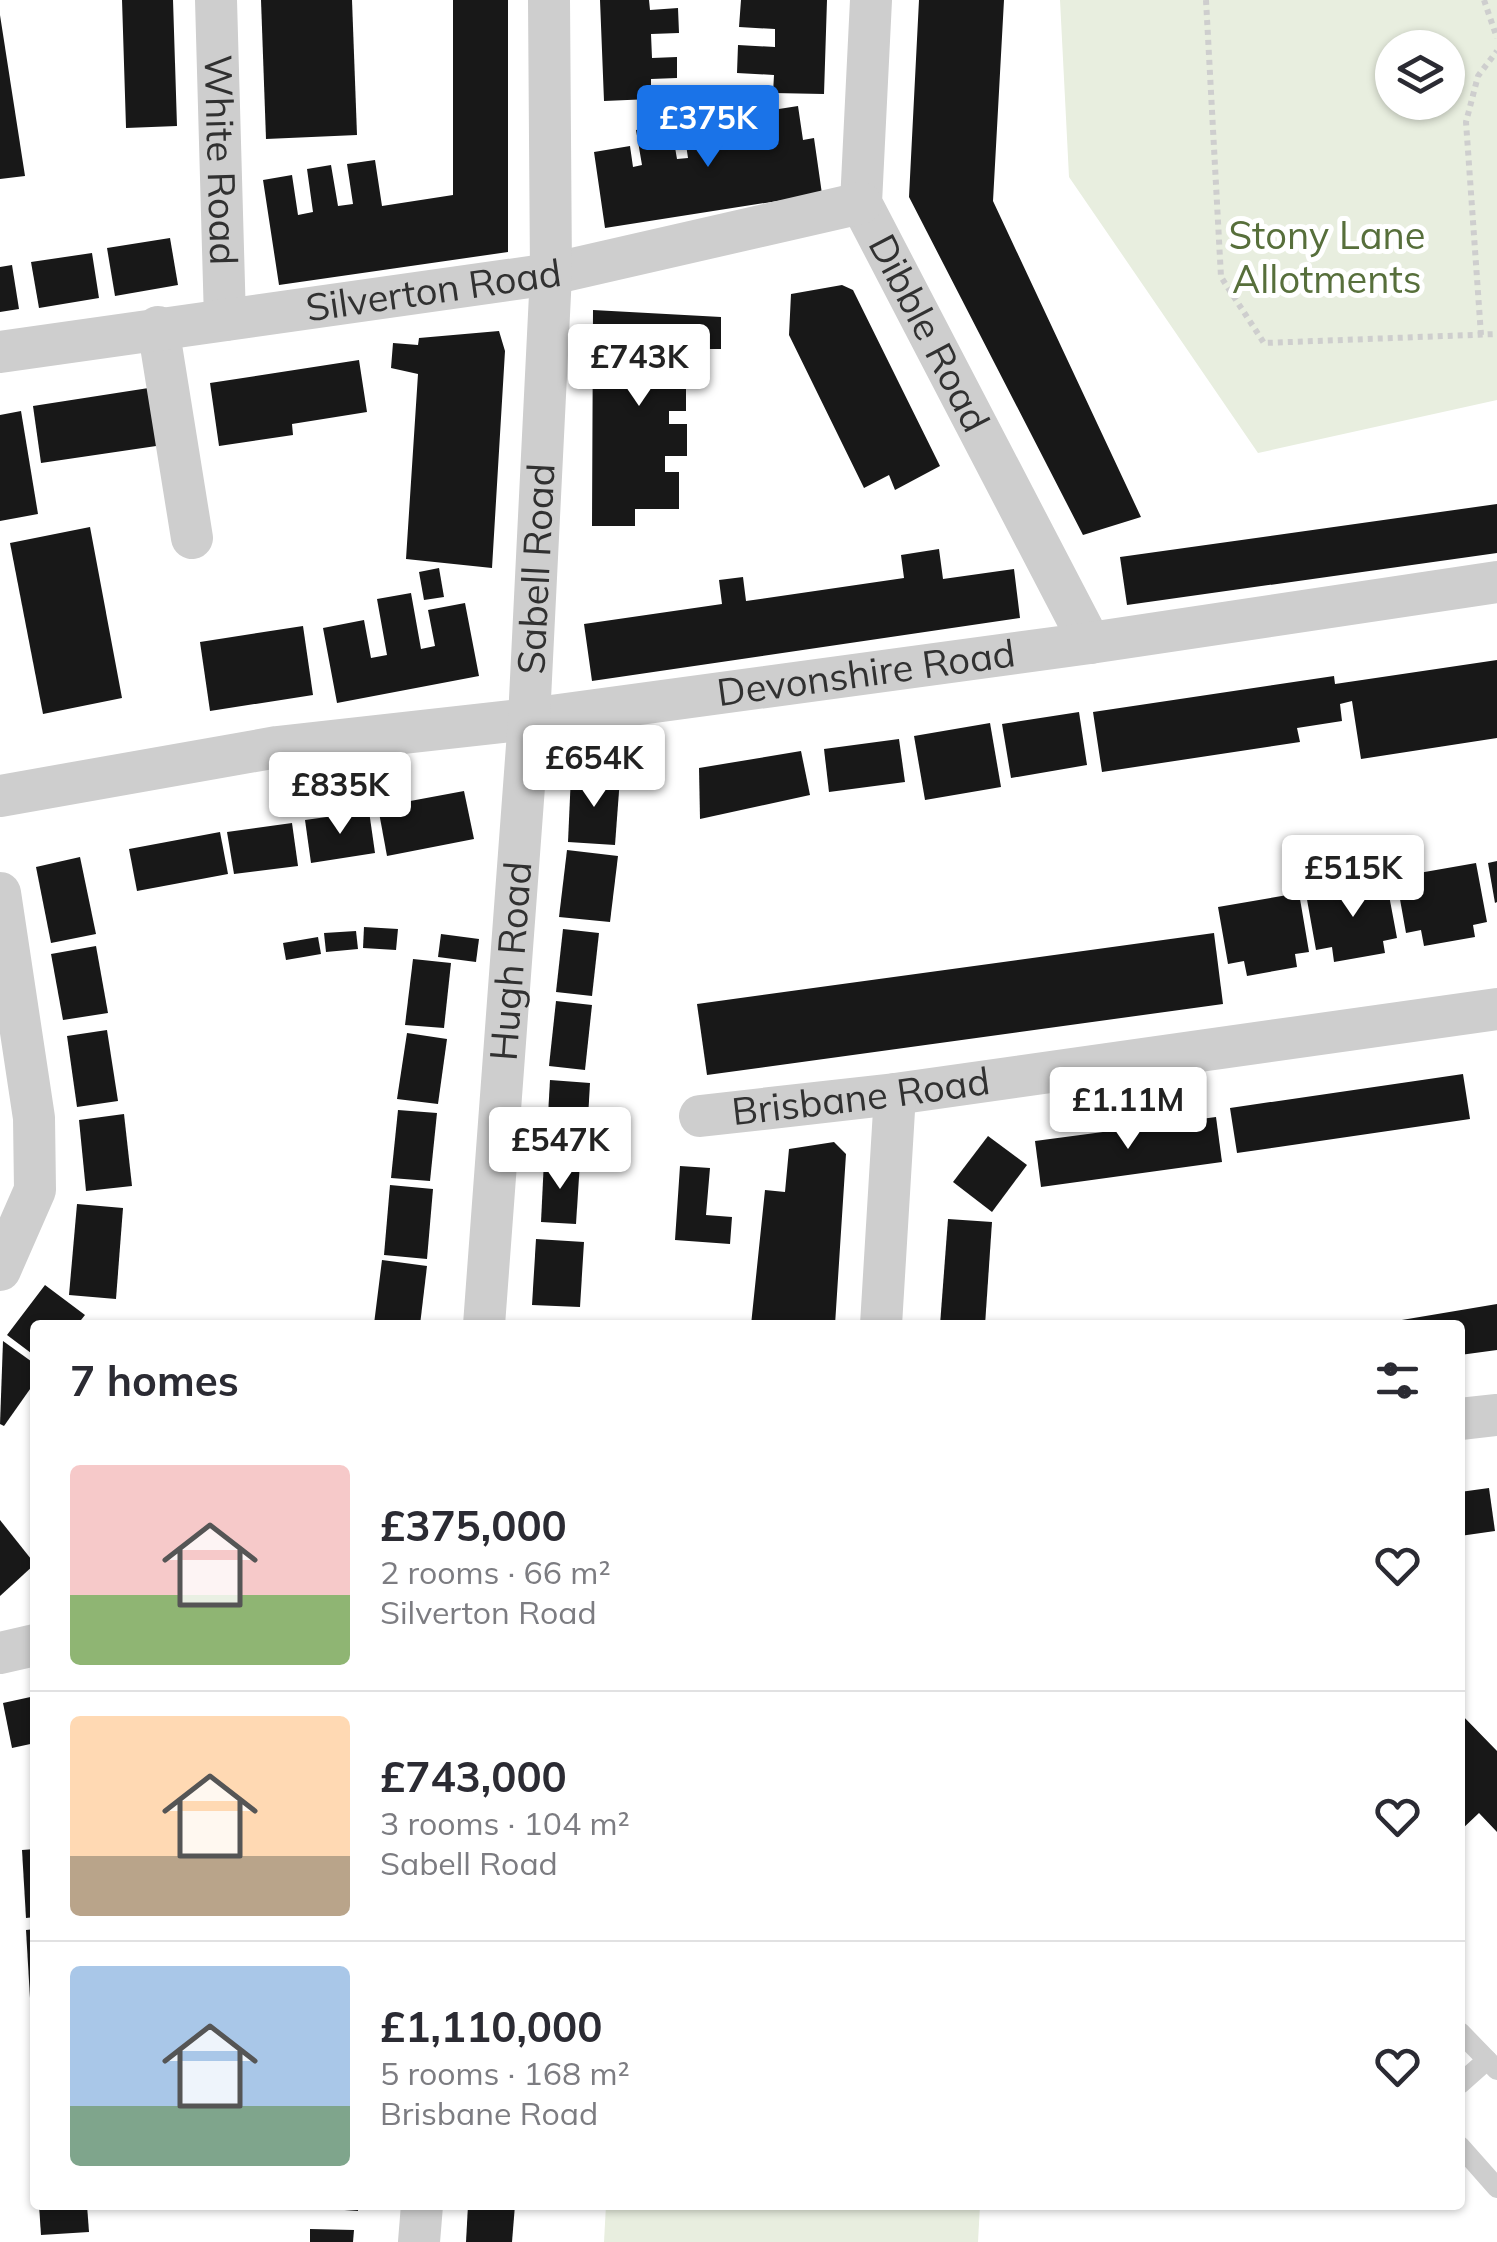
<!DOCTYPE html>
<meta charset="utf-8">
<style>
:root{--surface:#fff;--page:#f7f7f7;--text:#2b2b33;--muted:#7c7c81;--line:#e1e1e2;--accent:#1a73e8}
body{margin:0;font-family:Mulish,sans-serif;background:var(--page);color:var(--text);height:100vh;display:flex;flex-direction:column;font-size:38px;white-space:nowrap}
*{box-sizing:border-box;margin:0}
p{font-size:32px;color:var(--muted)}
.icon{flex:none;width:55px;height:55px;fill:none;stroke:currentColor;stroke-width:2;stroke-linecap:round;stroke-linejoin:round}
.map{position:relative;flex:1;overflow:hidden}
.panel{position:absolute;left:30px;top:1320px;width:1435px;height:890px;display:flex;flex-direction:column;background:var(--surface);border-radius:10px;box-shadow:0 2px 8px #0004}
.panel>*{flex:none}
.controls{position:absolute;left:1375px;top:30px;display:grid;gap:20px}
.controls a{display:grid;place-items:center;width:90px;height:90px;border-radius:50%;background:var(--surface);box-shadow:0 2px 8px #0004;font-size:50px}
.price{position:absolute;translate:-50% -85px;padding:0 22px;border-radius:10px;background:#fff;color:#222;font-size:32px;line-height:65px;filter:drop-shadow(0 2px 5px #0008)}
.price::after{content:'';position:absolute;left:50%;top:60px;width:30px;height:22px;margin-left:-15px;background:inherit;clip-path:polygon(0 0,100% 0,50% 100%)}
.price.on{background:var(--accent);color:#fff}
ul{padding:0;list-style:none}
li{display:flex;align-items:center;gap:30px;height:250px;padding:0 40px}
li+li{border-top:2px solid var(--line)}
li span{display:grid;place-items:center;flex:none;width:280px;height:200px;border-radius:10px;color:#555}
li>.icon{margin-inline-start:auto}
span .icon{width:120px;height:120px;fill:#fffc;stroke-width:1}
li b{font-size:42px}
h2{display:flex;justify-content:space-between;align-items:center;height:120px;padding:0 40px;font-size:42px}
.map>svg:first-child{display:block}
.green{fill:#e8eedf;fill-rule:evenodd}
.building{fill:#181818}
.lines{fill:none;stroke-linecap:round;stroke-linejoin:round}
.path{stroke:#cecece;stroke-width:6;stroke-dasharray:5 5;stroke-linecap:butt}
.lane{stroke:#cecece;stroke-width:20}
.street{stroke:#cecece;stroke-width:42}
.labels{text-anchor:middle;stroke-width:10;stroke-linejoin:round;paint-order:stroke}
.street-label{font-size:38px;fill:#313131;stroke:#fff}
.park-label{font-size:38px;fill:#576f3b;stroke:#fff}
</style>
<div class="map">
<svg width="1497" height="2242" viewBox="0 0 1497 2242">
<rect width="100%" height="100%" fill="#fff"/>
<g class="green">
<path d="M1060,0H1497V400L1258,453L1069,177ZM1392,48H1448V102H1392Z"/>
<polygon points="606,2205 980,2205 978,2242 604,2242"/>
</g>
<g class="building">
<polygon points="122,0 173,0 177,126 126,128"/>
<polygon points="261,0 352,0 357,135 266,139"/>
<polygon points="453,0 508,0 508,252 279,285 263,180 292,175 298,215 313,212 307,169 331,165 338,206 353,204 347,164 375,160 382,206 453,195"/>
<polygon points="600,0 649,0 650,10 678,8 679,33 651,34 652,58 677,57 677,78 651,79 651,99 604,101"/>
<polygon points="741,0 827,0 824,94 773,93 774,75 737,73 738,45 775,47 775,29 739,27"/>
<polygon points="919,0 1004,0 993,201 1141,517 1083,535 909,197"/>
<polygon points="0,15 25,176 0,179"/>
<polygon points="798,106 803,140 814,138 822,194 605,228 594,152 630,146 633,167 642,165 636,130 671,124 677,159 688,158 683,124 710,120 715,149 727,147 722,118 755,113 760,142 771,140 766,111"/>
<polygon points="170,238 178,285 115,296 107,248"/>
<polygon points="92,253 99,298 39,308 31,262"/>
<polygon points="12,265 19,309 0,312 0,267"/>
<polygon points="842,285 853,290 940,466 895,490 889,475 864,488 789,335 791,294"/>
<polygon points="593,310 721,317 721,349 670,349 670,377 686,378 686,411 669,411 669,424 687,424 687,456 665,456 665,472 679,472 679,509 635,509 635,526 592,526"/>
<polygon points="499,331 505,351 492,568 406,559 418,374 391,368 393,343 418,345 419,338"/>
<polygon points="359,360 367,412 292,424 293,435 219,446 210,383"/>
<polygon points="155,387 163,445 41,463 33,406"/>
<polygon points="21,411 38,514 0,521 0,415"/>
<polygon points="1497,504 1497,553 1127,605 1120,557"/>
<polygon points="90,527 122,698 43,714 10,543"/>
<polygon points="939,549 943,579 1014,569 1020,618 592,681 584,624 722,604 719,580 743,577 746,601 904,578 901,555"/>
<polygon points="439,568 444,597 424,600 419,572"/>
<polygon points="411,593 421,649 435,646 428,610 465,603 479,676 337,703 323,628 364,620 371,658 387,655 377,599"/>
<polygon points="303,626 313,695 210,711 200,642"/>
<polygon points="1497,660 1497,738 1361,759 1352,701 1340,704 1342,721 1297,728 1300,742 1102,772 1093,712 1334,676 1335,684"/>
<polygon points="1079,712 1087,765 1011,778 1002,724"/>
<polygon points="990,723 1001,787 925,800 914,736"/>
<polygon points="899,739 905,782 829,792 824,749"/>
<polygon points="801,751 810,795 700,819 699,768"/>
<polygon points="571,775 620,778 615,845 568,842"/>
<polygon points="464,791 474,839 387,856 378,807"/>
<polygon points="369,811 375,853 311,863 305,820"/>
<polygon points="292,823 298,866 234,874 227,832"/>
<polygon points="220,832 228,874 137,891 129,849"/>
<polygon points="567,850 618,856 610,922 559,917"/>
<polygon points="80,857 96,934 51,943 36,867"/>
<polygon points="1497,861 1497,902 1495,903 1488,863"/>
<polygon points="1476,863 1487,922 1473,925 1475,937 1424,946 1421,930 1406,933 1396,877"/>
<polygon points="1386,879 1397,938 1383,941 1385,953 1334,962 1332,947 1316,950 1306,894"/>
<polygon points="1299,893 1309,952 1295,954 1297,967 1247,976 1244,961 1228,964 1218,907"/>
<polygon points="364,927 398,929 396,950 363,948"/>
<polygon points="563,929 599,933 592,996 556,992"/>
<polygon points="356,931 358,949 326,952 324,933"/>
<polygon points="1214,933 1223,1004 707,1075 697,1004"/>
<polygon points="441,934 479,939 476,962 438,957"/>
<polygon points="318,937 321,954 286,960 283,943"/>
<polygon points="96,946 108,1013 63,1020 51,954"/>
<polygon points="413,959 451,963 444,1028 405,1025"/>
<polygon points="556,1001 592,1005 585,1070 549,1066"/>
<polygon points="107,1030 118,1101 77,1107 67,1036"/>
<polygon points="407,1033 447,1039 438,1104 397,1099"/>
<polygon points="1463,1074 1470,1119 1237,1153 1230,1108"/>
<polygon points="550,1080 590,1083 586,1153 546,1151"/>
<polygon points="398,1110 437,1113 430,1181 391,1178"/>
<polygon points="124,1114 132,1186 86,1191 79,1120"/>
<polygon points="1216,1117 1222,1162 1041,1187 1035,1141"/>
<polygon points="988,1136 1027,1165 992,1212 953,1182"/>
<polygon points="834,1142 846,1154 835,1325 751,1325 765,1190 785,1192 789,1149"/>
<polygon points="544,1160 580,1162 576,1224 541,1222"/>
<polygon points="680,1166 710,1168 706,1215 732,1217 730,1244 675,1240"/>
<polygon points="390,1185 433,1189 427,1259 384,1255"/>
<polygon points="77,1204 123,1208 116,1299 69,1295"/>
<polygon points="948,1219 992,1222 985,1325 940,1325"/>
<polygon points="536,1239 584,1242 580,1307 532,1305"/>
<polygon points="382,1260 427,1266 420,1325 374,1324"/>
<polygon points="45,1285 85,1315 77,1325 35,1325 35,1356 7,1335"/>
<polygon points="1497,1304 1497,1350 1460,1355 1460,1325 1372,1325"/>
<polygon points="3,1341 35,1364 35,1382 4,1426 0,1424"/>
<polygon points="1489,1488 1495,1531 1460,1536 1460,1492"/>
<polygon points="0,1520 35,1564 0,1596"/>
<polygon points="35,1696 35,1743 12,1748 3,1703"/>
<polygon points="1460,1713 1497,1751 1497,1832 1479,1813 1460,1831"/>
<polygon points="35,1849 35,1917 26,1918 22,1850"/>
<polygon points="35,1929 35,1997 30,1998 26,1930"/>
<polygon points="39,2205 87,2205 89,2232 41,2235"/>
<polygon points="317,2205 358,2205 358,2211 317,2208"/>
<polygon points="468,2205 515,2205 512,2242 466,2242"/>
<polygon points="310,2229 354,2230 353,2242 310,2242"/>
</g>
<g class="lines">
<g class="path">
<polyline points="1206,0 1221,277 1264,343 1497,334"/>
<polyline points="1484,0 1497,38"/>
<polyline points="1481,335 1466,122 1478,76 1497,51"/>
</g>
<g class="lane">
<polyline points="1460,2032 1497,2070"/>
<polyline points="1460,2084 1487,2060"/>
<polyline points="1460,2146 1497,2188"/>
</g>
<g class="street">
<path id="s1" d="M216,0L225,320"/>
<path id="s2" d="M871,0L861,203L1090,643"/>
<polyline points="158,327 192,538"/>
<path id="s3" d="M0,352L551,274L861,203"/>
<path id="s4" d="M0,796L277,747L529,719L1090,643L1497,582"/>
<polyline points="0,893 34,1118 35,1190 0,1270"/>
<path id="s5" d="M700,1116L895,1094L1497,1009"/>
<path id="s6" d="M484,1325L529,719L551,274L549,0"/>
<polyline points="881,1325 895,1094"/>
<polyline points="1460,1419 1497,1415"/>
<polyline points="0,1653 35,1645"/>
<polyline points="419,2242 422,2205"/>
</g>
</g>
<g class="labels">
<g class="street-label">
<text dy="13" stroke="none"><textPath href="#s1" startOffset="160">White Road</textPath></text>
<text dy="13" stroke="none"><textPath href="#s3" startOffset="438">Silverton Road</textPath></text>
<text dy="13" stroke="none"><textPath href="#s2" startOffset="350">Dibble Road</textPath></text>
<text dy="13" stroke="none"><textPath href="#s6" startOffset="758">Sabell Road</textPath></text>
<text dy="13" stroke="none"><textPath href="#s4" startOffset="875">Devonshire Road</textPath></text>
<text dy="13" stroke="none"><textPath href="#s6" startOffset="365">Hugh Road</textPath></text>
<text dy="13" stroke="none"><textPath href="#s5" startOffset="162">Brisbane Road</textPath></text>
</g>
<g class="park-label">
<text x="1327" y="249">Stony Lane<tspan x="1327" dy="44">Allotments</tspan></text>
</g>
</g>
</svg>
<div class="controls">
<a><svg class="icon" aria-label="layers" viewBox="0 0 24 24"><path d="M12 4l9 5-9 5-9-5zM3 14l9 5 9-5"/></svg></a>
</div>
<b class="price on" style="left:708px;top:170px">£375K</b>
<b class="price" style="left:639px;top:409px">£743K</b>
<b class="price" style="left:594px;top:810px">£654K</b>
<b class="price" style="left:340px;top:837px">£835K</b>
<b class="price" style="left:1353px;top:920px">£515K</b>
<b class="price" style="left:1128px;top:1152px">£1.11M</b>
<b class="price" style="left:560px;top:1192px">£547K</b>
<section class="panel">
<h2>7 homes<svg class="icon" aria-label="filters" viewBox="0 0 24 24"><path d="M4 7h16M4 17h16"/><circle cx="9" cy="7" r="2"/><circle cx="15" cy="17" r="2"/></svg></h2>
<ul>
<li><span style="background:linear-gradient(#f6c9c9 65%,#8fb573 0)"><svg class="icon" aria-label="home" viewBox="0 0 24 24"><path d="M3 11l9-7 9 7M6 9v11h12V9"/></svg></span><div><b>£375,000</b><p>2 rooms · 66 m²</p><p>Silverton Road</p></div><svg class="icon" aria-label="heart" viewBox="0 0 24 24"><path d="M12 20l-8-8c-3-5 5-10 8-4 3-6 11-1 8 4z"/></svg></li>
<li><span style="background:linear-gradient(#ffd9b3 70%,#b9a48a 0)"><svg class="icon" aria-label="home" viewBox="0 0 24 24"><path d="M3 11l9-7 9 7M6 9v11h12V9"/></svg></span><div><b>£743,000</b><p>3 rooms · 104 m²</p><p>Sabell Road</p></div><svg class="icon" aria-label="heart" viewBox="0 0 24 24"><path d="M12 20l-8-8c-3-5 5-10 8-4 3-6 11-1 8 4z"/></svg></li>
<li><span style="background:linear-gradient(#a9c7e8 70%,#7fa58c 0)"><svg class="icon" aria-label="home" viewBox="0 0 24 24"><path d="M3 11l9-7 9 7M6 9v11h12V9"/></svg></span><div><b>£1,110,000</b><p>5 rooms · 168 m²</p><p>Brisbane Road</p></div><svg class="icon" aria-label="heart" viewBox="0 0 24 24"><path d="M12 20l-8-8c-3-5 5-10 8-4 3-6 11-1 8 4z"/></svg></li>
</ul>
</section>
</div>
